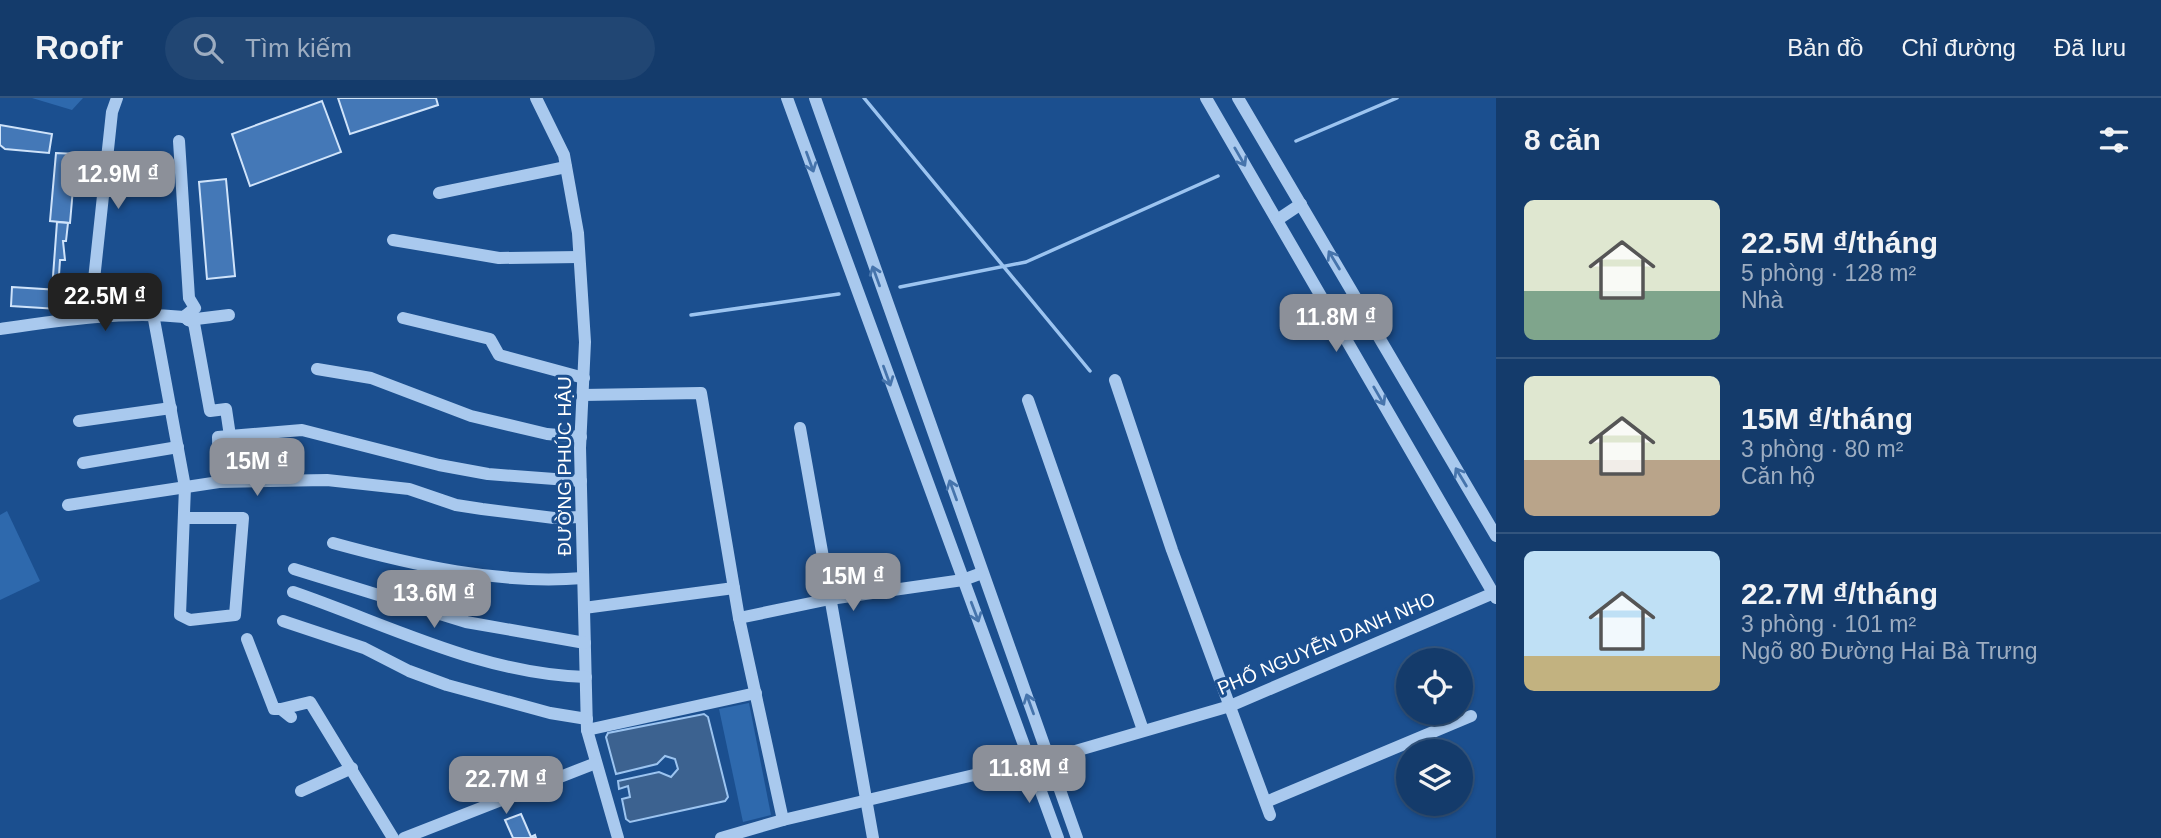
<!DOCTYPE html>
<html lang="vi">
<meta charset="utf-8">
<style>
:root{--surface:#143b6b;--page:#214673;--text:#f1f3f6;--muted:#9dadc1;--line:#33557e;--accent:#8c9099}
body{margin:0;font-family:Arial,sans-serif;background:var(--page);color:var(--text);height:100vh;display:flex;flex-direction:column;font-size:26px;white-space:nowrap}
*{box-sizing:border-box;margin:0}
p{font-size:23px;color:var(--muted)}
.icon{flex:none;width:38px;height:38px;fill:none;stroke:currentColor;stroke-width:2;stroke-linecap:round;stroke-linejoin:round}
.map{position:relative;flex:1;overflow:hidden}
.side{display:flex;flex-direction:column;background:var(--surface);width:665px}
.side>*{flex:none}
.tools{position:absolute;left:1396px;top:550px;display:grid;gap:14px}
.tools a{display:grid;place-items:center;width:77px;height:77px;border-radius:50%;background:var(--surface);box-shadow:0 2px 5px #0004,0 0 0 2px var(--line);font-size:35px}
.price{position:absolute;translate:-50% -60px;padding:0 16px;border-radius:14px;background:var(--accent);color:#fff;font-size:23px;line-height:46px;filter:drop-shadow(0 2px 4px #0008)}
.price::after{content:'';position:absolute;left:50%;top:42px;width:21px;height:16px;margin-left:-10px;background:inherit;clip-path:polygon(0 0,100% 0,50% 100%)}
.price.active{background:#222;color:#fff}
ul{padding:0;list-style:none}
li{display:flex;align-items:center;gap:21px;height:175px;padding:0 28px}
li+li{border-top:2px solid var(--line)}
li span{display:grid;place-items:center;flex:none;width:196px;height:140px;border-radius:10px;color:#555}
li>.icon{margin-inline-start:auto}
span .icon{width:84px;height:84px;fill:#fffc;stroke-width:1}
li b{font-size:30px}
h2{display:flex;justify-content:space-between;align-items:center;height:84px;padding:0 28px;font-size:30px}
header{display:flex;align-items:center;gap:42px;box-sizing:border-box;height:98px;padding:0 35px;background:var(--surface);border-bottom:2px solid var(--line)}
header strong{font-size:33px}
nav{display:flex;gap:38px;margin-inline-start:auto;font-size:24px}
.search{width:490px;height:63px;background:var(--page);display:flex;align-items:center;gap:18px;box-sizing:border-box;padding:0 24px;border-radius:38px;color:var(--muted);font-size:26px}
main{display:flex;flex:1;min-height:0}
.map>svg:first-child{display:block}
.green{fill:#2e69ad}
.water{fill:#3c6290;stroke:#9cc4f0;stroke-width:2}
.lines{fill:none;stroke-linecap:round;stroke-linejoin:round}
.stream{stroke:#9cc4f0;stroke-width:3.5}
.building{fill:#4478b7;stroke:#cfe3fa;stroke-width:2}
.minor{stroke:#a9c9ee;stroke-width:12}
.oneway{stroke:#4674ac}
.labels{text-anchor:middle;stroke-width:6;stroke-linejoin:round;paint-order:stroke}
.street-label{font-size:19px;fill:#fff;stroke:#1b4f8f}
</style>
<header>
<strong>Roofr</strong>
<div class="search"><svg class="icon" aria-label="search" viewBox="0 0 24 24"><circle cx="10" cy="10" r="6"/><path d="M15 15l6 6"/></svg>Tìm kiếm</div>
<nav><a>Bản đồ</a><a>Chỉ đường</a><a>Đã lưu</a></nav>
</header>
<main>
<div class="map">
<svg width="1496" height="740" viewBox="0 0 1496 740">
<rect width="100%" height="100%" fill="#1b4f8f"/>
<g class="green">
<polygon points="32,0 83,0 72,12"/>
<polygon points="7,413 40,483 0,502 0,417"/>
<polygon points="749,605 771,717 743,724 719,611"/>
</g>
<polygon class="water" points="704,616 708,619 728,699 725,703 630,724 626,721 622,701 630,699 628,688 619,691 618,683 659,674 671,679 678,671 675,661 665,658 657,666 616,676 606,639 608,635"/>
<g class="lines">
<g class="stream">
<polyline points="864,0 1090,273"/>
<polyline points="1296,43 1397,0"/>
<polyline points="900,189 1026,164 1218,78"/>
<polyline points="691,217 839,196"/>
</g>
</g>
<g class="building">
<polygon points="338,0 436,0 438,7 350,36"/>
<polygon points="322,3 341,54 250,88 232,36"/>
<polygon points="0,27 52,36 49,55 5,51 0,47"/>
<polygon points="56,55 76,56 70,125 50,123"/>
<polygon points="226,81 235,178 207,181 199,84"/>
<polygon points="57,124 68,125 66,143 63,143 65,162 60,162 58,192 52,192"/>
<polygon points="12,189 59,192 58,211 11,208"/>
<polygon points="521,716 531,739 535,737 536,740 513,740 505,722"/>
</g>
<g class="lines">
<g class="minor">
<polyline points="536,0 564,57 578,135 585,244 580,350 587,632 618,740"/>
<polyline points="787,0 1058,740"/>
<polyline points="815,0 1077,740"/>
<polyline points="1206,0 1496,500"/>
<polyline points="1238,0 1496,438"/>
<polyline points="439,95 566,69"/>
<polyline points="1277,122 1301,106"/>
<polyline points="393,142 499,160 579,159"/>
<polyline points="153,216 185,389 180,517 190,522 235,517 243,420 185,420"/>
<polyline points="90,219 112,14 117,0"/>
<polyline points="184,219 194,225 210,313 226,311 230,338"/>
<polyline points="403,220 490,241 499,257 584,280"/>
<polyline points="188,222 229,217"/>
<path d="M0,231C62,222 122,213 184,219L195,210L189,200L179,43"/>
<polyline points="317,271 371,280 471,318 547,336 581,339"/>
<polyline points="1115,282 1172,452 1270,717"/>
<polyline points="583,297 701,295 739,520 783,722"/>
<polyline points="1028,302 1143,632"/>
<polyline points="79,323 171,310"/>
<polyline points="800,330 873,740"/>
<polyline points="83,365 178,349"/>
<polyline points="219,384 218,339 302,332 439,367 488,376 581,383"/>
<polyline points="68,407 219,384 327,382 409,391 456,407 482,411 554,420 581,419"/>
<path d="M333,445C413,467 500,487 583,480"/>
<polyline points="294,471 466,524 585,545"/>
<path d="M293,494C389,527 482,576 586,579"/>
<polyline points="584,510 734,490"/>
<polyline points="739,520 830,501 963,482 982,475"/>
<polyline points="283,523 364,550 409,573 447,587 550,615 587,621"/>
<polyline points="247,541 274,611 281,611 291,619"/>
<polyline points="281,611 310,604 393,740"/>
<polyline points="587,632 756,595"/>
<polyline points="301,693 352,670"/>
<polyline points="1266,704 1471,618"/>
<polyline points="404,740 596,665"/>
<polyline points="721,740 783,722 1072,654 1230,608 1496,494"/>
</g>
</g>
<defs><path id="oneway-shaft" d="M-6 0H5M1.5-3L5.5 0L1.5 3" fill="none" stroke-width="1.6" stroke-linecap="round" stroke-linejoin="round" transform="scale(1.75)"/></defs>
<g class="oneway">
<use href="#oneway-shaft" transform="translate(1240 59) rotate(60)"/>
<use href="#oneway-shaft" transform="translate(810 64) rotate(70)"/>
<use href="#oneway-shaft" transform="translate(1334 162) rotate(-121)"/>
<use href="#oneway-shaft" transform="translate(876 178) rotate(-110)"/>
<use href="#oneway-shaft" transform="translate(887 278) rotate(70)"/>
<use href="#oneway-shaft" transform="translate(1379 298) rotate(60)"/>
<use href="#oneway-shaft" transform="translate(1461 379) rotate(-121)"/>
<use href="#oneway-shaft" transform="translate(953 392) rotate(-110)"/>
<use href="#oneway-shaft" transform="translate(975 514) rotate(69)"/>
<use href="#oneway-shaft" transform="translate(1030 606) rotate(-110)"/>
</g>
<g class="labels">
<g class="street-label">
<text transform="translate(564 368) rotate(-90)" y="7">ĐƯỜNG PHÚC HẬU</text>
<text transform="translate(1326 545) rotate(-23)" y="7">PHỐ NGUYỄN DANH NHO</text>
</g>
</g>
</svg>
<div class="tools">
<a><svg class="icon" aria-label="locate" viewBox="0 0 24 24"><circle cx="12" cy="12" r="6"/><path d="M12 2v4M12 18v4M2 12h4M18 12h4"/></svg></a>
<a><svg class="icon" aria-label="layers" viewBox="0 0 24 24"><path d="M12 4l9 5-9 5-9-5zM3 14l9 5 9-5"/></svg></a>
</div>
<b class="price" style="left:118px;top:113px">12.9M ₫</b>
<b class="price active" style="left:105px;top:235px">22.5M ₫</b>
<b class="price" style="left:1336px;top:256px">11.8M ₫</b>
<b class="price" style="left:257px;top:400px">15M ₫</b>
<b class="price" style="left:853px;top:515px">15M ₫</b>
<b class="price" style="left:434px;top:532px">13.6M ₫</b>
<b class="price" style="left:1029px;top:707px">11.8M ₫</b>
<b class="price" style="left:506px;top:718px">22.7M ₫</b>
</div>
<section class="side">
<h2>8 căn<svg class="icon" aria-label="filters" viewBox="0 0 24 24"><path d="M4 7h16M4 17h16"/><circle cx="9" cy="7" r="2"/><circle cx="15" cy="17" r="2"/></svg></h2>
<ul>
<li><span style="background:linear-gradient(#dfe7d0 65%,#7fa58c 0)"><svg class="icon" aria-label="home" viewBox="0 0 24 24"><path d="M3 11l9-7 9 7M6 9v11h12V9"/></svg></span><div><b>22.5M ₫/tháng</b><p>5 phòng · 128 m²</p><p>Nhà</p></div></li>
<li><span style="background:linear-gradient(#dfe7d0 60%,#b9a48a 0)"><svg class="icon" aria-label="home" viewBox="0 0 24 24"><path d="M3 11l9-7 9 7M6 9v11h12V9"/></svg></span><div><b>15M ₫/tháng</b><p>3 phòng · 80 m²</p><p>Căn hộ</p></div></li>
<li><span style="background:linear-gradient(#bfe0f5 75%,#c2b280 0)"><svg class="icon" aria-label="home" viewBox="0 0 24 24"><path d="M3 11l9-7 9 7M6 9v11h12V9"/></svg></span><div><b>22.7M ₫/tháng</b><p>3 phòng · 101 m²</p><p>Ngõ 80 Đường Hai Bà Trưng</p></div></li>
</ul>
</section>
</main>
